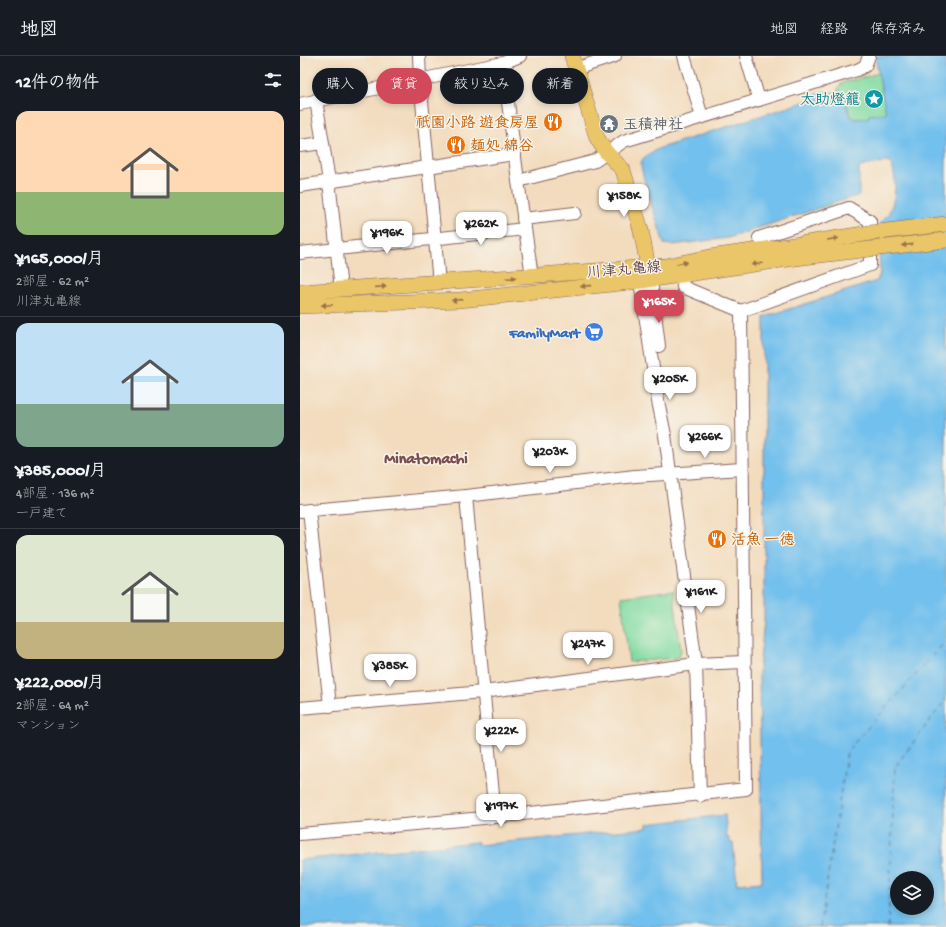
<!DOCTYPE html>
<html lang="ja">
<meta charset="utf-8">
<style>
:root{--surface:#171b24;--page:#20242c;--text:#f1f3f6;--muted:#9ea1a6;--line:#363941;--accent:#d1495b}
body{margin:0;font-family:"Gochi Hand","Klee One",sans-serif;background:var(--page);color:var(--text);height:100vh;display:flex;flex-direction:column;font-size:15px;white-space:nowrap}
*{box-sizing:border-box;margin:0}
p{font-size:13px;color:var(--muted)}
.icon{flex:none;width:22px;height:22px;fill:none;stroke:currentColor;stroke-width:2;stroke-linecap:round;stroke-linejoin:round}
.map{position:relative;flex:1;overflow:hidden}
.side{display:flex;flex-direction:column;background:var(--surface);width:300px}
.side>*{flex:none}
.guide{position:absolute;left:12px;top:12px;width:380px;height:36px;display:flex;gap:8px}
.tools{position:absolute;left:590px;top:815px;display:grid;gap:8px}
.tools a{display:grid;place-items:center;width:44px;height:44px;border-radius:50%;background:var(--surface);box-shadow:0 2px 6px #0003;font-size:20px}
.price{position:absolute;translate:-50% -34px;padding:0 9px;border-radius:8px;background:#fff;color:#222;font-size:13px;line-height:26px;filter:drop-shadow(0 1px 2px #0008)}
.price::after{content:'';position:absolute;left:50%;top:24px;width:12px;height:9px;margin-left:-6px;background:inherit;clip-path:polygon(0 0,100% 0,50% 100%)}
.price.on{background:var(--accent);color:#fff}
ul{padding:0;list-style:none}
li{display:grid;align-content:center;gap:8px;height:212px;padding:0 16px}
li+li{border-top:1px solid var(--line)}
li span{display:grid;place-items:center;height:124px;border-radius:12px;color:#555}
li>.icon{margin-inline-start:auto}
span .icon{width:72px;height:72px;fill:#fffc;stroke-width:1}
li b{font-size:17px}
h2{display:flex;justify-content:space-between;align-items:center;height:48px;padding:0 16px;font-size:17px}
.pill{padding:0 14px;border-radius:18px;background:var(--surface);box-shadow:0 2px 6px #0003;font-size:14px;line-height:36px}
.pill.on{background:var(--accent);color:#fff}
header{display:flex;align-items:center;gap:24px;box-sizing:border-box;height:56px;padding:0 20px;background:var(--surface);border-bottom:1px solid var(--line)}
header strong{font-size:19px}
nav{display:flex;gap:22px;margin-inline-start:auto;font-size:14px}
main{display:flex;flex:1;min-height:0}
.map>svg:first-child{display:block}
.green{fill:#81dca3;stroke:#667e67}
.water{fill:#72c0ed;stroke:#5e708c;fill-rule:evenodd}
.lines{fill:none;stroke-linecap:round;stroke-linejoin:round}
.ferry{stroke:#564f65;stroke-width:1;stroke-dasharray:5 4;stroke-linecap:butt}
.minor-casing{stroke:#85615e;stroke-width:14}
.major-casing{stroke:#85615e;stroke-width:16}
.minor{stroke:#fff;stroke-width:12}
.major{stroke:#eac669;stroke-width:15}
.major-bridge-casing{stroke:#85615e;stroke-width:16;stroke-linecap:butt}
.major-bridge{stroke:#eac669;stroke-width:15}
.oneway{fill:#9a724a}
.labels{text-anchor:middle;stroke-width:3;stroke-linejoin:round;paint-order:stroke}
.culture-label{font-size:15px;font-weight:bold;fill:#0d838f;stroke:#f7f3e8;text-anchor:end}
.food-label{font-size:15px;font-weight:bold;fill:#c56008;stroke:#f7f3e8;text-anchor:start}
.worship-label{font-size:15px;font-weight:bold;fill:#5b616d;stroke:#f7f3e8;text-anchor:start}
.street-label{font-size:15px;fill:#4a1f2b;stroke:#f7f3e8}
.shop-label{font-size:15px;font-weight:bold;fill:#366cbe;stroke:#f7f3e8;text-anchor:end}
.neighbourhood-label{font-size:16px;font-weight:bold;fill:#7a4e4e;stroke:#f7f3e8}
</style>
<header>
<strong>地図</strong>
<nav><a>地図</a><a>経路</a><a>保存済み</a></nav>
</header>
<main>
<section class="side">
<h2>12件の物件<svg class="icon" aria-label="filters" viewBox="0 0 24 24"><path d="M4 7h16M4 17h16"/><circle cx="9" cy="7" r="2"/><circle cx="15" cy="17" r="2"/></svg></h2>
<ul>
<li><span style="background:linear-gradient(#ffd9b3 65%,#8fb573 0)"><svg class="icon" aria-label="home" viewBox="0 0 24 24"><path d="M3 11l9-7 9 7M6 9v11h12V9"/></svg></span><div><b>¥165,000/月</b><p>2部屋 · 62 m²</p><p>川津丸亀線</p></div></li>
<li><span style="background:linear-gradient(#bfe0f5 65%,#7fa58c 0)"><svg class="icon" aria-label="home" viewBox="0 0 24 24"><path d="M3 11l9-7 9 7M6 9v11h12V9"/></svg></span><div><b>¥385,000/月</b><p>4部屋 · 136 m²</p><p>一戸建て</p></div></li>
<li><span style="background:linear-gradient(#dfe7d0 70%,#c2b280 0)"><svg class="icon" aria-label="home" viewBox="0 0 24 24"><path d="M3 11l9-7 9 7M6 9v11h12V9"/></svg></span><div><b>¥222,000/月</b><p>2部屋 · 64 m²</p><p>マンション</p></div></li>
</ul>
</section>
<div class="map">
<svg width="646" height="871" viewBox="0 0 646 871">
<rect width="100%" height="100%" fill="#f7f3e8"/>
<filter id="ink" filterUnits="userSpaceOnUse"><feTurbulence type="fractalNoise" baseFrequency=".025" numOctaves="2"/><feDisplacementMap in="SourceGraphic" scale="8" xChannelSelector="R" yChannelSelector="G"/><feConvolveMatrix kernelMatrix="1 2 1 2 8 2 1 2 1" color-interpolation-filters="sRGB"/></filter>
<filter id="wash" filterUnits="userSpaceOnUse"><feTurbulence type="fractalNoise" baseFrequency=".012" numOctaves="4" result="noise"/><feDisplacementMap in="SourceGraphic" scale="16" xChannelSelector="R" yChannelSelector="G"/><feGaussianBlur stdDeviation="0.9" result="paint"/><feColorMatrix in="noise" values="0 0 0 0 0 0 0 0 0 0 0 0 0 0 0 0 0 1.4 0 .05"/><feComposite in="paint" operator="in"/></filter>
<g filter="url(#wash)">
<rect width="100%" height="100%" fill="#f3dcbe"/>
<g class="green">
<polygon points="579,17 587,57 569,59 568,62 556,63 552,62 542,36 537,34 542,27"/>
<polygon points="373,534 381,595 378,602 329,606 321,541"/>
</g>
<path class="water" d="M575,0H646V871H0V804L177,786L178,789L347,772V768L425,759L427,782H429L430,787H433L437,828L462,826L459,614L464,564V261L577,225L580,217L579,167C582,164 586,161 588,158C597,143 597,120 590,105L559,111V139L428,182L372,189L364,188C361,177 339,112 341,107C343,99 353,96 360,92L516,42V38L526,35L528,37C557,30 539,56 555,63L568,62L569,59L586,57ZM597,822H627V852H597Z"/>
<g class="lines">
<g class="ferry">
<polyline points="520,871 547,695 646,585"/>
<polyline points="588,871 595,711 646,643"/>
</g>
</g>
</g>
<g filter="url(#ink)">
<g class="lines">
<defs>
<g id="minor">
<polyline points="119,0 120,24 139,227"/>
<polyline points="384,0 402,61"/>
<polyline points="446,0 459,44"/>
<polyline points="203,7 218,125 232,220"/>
<polyline points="275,13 315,0"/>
<polyline points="16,44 29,125 41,233"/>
<polyline points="0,48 203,7 220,0"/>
<polyline points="0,90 23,87"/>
<polyline points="218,125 295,105 324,85 557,14 565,10 569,0"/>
<polyline points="0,130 215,98"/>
<polyline points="223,163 275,157"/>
<polyline points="0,197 225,173"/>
<polyline points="351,224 359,290"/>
<polyline points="340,225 358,345 365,379 396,608 400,740"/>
<polyline points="441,255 570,209 570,165 549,152 459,182"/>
<polyline points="166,440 195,761"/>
<polyline points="9,454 30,650"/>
<polyline points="0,455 166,440 335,420 442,413"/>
<polyline points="0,652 183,636 396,608 444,606"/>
<polyline points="0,778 195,761 446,733 441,255 383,231 382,219"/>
</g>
<g id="major">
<polyline points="272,0 297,82 306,96 323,114 341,174 350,221"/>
<polyline points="0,236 366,210 410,201 494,189"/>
<polyline points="0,250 160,244 340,225 495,202"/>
</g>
</defs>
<use href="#minor" class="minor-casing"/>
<use href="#major" class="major-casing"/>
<use href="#minor" class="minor"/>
<use href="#major" class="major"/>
<defs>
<g id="major-bridge">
<polyline points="494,189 570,177 646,168"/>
<polyline points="495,202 646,184"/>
</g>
</defs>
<use href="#major-bridge" class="major-bridge-casing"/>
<use href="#major-bridge" class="major-bridge"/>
</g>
<defs><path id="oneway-solid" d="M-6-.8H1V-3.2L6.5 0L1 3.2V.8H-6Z"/></defs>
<g class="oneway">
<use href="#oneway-solid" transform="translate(533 183) rotate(-9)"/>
<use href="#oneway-solid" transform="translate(607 189) rotate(173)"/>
<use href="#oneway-solid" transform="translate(382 207) rotate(-11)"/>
<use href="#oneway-solid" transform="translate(457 208) rotate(171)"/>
<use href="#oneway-solid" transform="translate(211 222) rotate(-4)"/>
<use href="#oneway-solid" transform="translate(286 230) rotate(174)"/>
<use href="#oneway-solid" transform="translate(81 231) rotate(-4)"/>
<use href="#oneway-solid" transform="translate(157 244) rotate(176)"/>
<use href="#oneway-solid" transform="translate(27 249) rotate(178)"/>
</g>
</g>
<defs>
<symbol id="sight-disc" viewBox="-11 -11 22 22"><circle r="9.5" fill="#0f9aa8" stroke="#f7f3e8"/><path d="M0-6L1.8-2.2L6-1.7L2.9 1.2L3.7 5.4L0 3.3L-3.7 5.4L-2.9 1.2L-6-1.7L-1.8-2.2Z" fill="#fff"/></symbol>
<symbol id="restaurant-disc" viewBox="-11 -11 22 22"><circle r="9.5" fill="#e8710a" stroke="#f7f3e8"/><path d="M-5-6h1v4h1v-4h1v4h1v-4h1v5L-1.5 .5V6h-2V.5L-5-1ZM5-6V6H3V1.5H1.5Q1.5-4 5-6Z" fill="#fff"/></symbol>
<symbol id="temple-disc" viewBox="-11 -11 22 22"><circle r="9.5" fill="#6b7280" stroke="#f7f3e8"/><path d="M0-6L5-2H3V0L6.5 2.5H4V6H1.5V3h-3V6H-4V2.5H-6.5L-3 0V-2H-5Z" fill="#fff"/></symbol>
<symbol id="supermarket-disc" viewBox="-11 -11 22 22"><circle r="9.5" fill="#3f7fe0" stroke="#f7f3e8"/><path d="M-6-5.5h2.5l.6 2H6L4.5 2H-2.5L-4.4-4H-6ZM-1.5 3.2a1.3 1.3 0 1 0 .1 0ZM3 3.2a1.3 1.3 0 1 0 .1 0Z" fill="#fff"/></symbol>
</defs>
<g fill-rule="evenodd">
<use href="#sight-disc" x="563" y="32" width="22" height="22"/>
<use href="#restaurant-disc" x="242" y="55" width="22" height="22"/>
<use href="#temple-disc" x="298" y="57" width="22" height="22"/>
<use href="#restaurant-disc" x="145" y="78" width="22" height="22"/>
<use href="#supermarket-disc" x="283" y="265" width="22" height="22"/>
<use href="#restaurant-disc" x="406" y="472" width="22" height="22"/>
</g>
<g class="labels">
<g class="culture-label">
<text x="560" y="48">太助燈籠</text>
</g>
<g class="food-label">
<text x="239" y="71" text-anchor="end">祇園小路 遊食房屋</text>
<text x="170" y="94">麺処 綿谷</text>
<text x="431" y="488">活魚 一徳</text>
</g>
<g class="worship-label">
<text x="323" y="73">玉積神社</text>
</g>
<g class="street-label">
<text transform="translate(324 213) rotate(-5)" y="5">川津丸亀線</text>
</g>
<g class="shop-label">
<text x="280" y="281">FamilyMart</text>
</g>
<g class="neighbourhood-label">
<text x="126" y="407">Minatomachi</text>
</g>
</g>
</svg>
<div class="tools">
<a><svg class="icon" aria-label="layers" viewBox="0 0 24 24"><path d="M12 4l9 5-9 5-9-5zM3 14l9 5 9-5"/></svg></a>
</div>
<b class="price" style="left:324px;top:162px">¥158K</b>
<b class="price" style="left:181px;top:190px">¥262K</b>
<b class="price" style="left:87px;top:199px">¥196K</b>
<b class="price on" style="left:359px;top:268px">¥165K</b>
<b class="price" style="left:370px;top:345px">¥205K</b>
<b class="price" style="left:405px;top:403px">¥266K</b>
<b class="price" style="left:250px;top:418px">¥203K</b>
<b class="price" style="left:401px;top:558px">¥161K</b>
<b class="price" style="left:288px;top:610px">¥247K</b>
<b class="price" style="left:90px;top:632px">¥385K</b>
<b class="price" style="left:201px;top:697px">¥222K</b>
<b class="price" style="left:201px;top:772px">¥197K</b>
<div class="guide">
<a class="pill">購入</a>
<a class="pill on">賃貸</a>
<a class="pill">絞り込み</a>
<a class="pill">新着</a>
</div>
</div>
</main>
